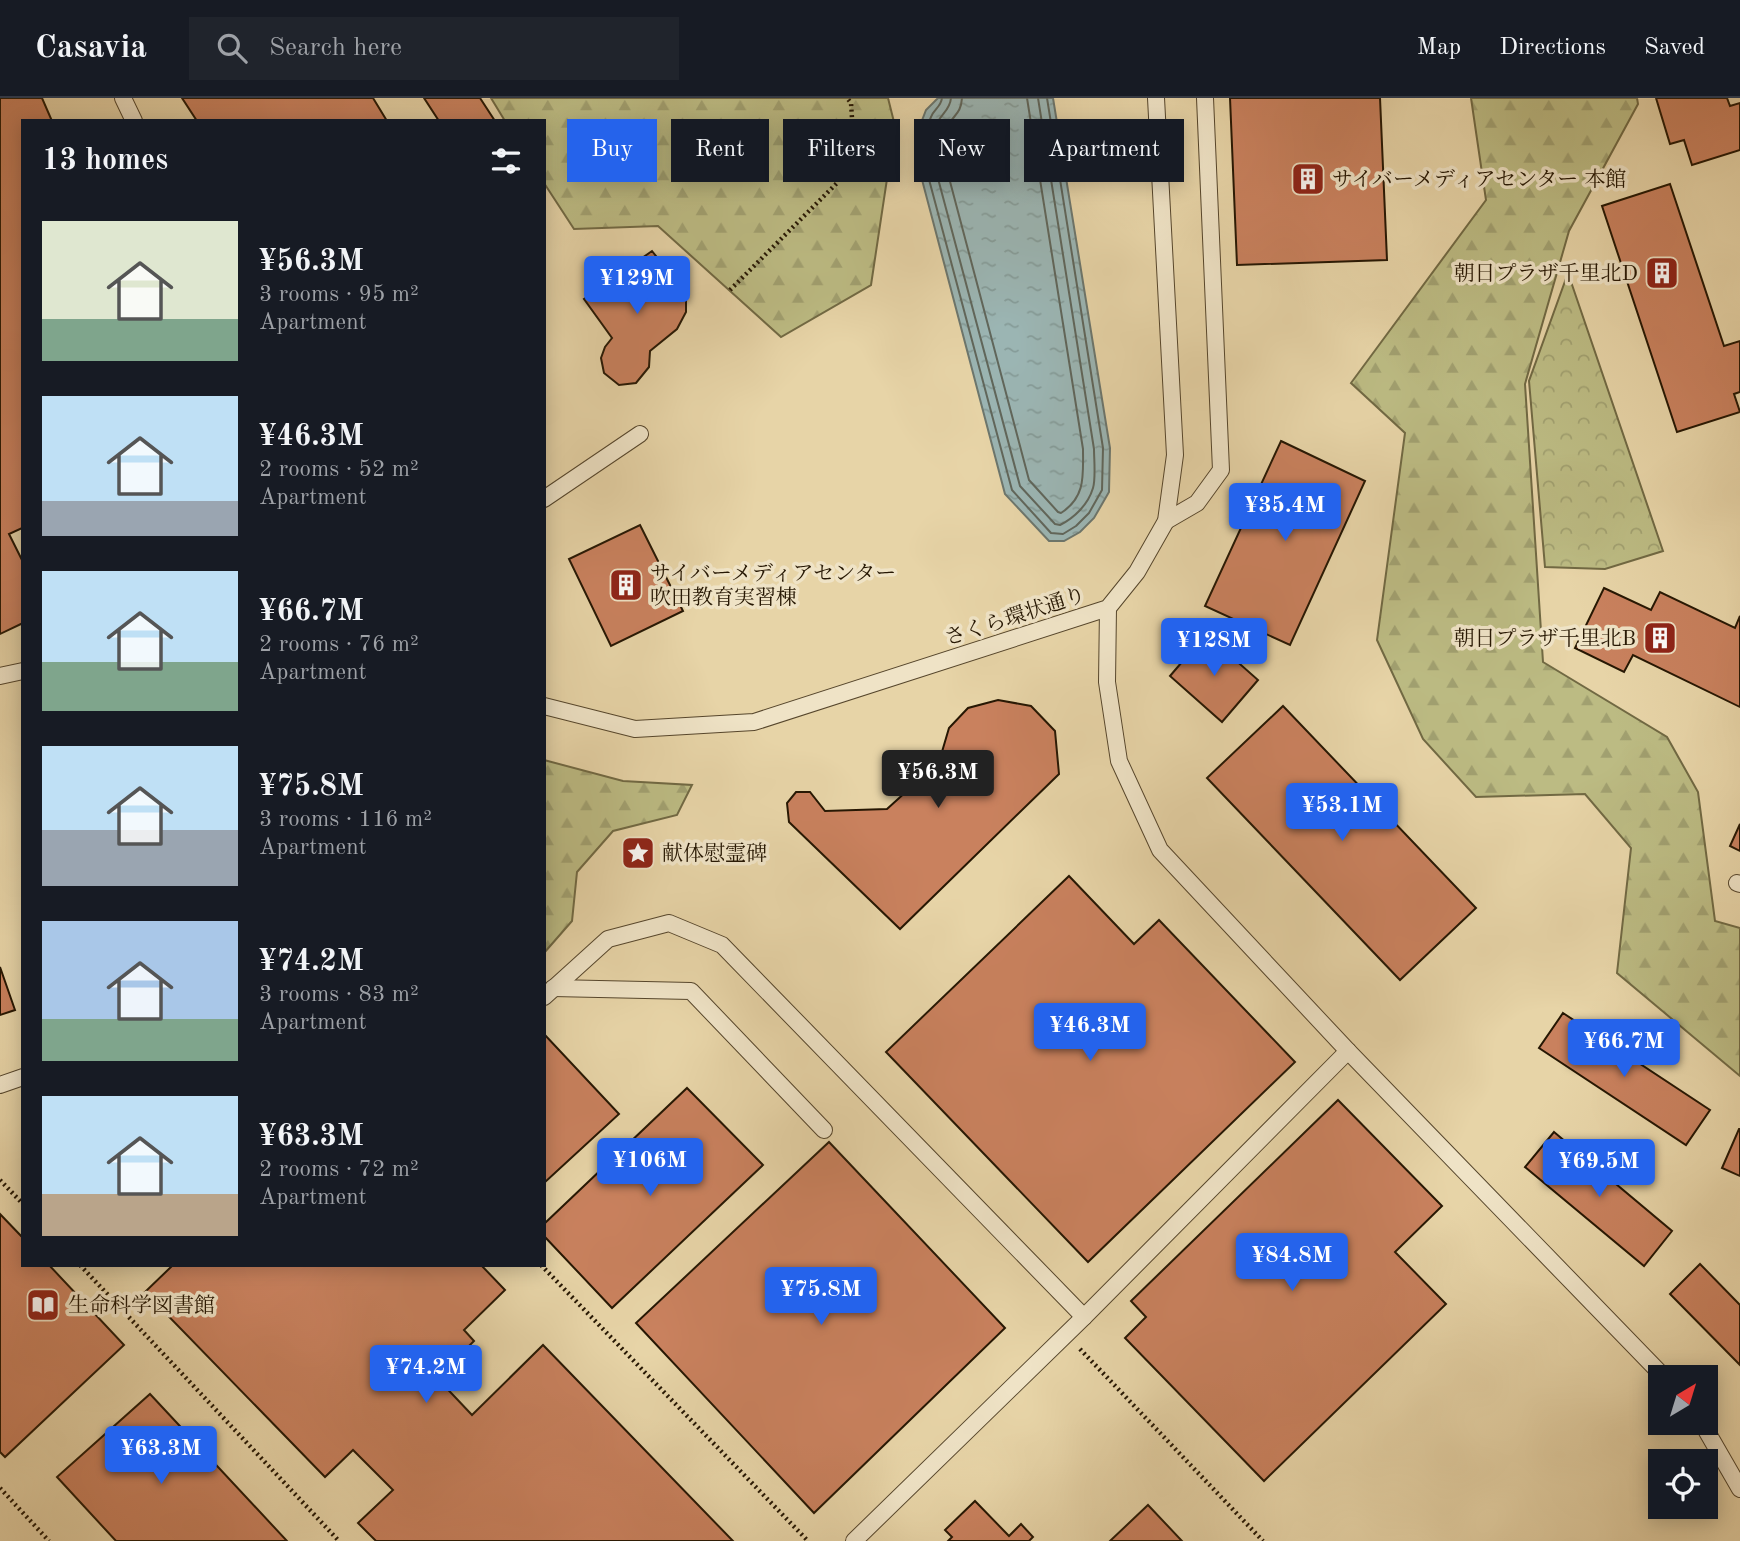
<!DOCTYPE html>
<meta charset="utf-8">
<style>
:root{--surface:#171b24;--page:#20242c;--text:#f1f3f6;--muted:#9ea1a6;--line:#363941;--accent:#2563eb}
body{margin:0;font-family:"Old Standard TT","Noto Serif JP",serif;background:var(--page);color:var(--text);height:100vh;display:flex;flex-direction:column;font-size:26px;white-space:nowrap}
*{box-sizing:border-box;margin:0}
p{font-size:23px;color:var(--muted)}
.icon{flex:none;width:38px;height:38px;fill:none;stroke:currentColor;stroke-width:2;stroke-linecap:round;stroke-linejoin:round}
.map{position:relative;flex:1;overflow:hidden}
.drawer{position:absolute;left:21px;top:21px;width:525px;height:1148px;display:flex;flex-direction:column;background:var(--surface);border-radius:0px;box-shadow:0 4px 18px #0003}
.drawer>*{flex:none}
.banner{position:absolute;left:567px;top:21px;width:665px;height:63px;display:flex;gap:14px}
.needle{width:46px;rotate:38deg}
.fabs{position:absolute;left:1648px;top:1267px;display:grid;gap:14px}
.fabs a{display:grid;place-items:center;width:70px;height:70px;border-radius:0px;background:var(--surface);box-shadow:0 4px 18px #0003;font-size:35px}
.price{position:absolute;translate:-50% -60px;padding:0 16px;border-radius:7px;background:var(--accent);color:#fff;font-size:23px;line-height:46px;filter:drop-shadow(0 2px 4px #0008)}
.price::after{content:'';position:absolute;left:50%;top:42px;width:21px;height:16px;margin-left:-10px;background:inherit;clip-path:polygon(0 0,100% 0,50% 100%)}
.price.on{background:#222;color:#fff}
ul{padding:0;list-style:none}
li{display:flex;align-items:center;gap:21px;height:175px;padding:0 21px}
li span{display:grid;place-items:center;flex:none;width:196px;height:140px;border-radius:0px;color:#555}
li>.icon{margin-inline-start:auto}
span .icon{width:84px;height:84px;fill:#fffc;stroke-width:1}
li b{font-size:30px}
h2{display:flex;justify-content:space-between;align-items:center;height:84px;padding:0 21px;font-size:30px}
.chip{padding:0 24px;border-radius:0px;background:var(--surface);box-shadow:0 4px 18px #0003;font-size:24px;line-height:63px}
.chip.on{background:var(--accent);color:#fff}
header{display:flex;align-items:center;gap:42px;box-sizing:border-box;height:98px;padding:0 35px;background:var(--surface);border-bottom:2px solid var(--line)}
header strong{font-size:33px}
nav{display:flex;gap:38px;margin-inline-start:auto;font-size:24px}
.search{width:490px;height:63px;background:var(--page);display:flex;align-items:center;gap:18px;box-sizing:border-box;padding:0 24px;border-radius:0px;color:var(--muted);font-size:26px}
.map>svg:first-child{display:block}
.forest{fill:url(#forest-firs);stroke:#716943;stroke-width:2}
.park{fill:url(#park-crowns);stroke:#716943;stroke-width:2}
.water{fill:url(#water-ripples);stroke:#6c766d;stroke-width:2}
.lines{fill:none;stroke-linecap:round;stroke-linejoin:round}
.shore{stroke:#60665b;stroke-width:2}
.building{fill:#c9815e;stroke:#261703;stroke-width:2}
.lane-casing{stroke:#56462c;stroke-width:18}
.path{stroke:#261703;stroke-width:4.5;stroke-dasharray:2 3.5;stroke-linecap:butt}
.lane{stroke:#efe3c6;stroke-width:16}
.labels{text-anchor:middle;stroke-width:7;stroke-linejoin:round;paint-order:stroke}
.poi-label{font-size:21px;fill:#261703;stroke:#efe3c6;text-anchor:start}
.street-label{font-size:21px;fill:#261703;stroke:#efe3c6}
</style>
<header>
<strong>Casavia</strong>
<div class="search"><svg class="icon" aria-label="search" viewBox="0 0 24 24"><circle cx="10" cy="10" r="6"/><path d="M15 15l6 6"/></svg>Search here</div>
<nav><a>Map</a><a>Directions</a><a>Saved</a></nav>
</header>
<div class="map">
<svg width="1740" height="1443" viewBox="0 0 1740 1443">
<defs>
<pattern id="forest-firs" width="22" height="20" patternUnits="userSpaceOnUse" patternTransform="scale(1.75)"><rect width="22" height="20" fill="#bcbb83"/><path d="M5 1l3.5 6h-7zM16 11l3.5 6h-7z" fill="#a1a070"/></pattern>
<pattern id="park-crowns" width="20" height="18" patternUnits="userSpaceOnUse" patternTransform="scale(1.75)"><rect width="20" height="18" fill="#bcbb83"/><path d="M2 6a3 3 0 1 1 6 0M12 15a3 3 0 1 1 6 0" fill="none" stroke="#a1a070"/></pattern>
<pattern id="water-ripples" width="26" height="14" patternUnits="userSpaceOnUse" patternTransform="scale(1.75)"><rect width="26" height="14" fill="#9bb5b3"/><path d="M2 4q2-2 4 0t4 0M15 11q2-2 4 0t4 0" fill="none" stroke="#859b98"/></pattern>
</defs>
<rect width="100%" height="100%" fill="#e7d4a7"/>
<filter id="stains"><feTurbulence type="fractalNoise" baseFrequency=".00286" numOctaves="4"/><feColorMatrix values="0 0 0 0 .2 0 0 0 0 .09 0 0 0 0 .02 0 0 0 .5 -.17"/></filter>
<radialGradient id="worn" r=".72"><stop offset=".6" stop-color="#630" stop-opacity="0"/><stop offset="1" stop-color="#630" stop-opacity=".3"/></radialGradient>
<g class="forest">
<polygon points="491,0 888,0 895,28 871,187 781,239 658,128 574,131 544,85 544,23 505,23"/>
<polygon points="1471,0 1637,0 1638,6 1569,133 1525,286 1543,564 1667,639 1698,694 1715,823 1740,830 1740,978 1617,875 1631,750 1585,696 1476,699 1423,641 1377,542 1405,335 1351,285 1486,102"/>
<polygon points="544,662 623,683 692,687 677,717 613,733 577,774 572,823 544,855"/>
</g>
<polygon class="park" points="1568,175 1663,453 1605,471 1545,469 1529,283"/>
<polygon class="water" points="938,0 1053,0 1110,350 1109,394 1094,420 1080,434 1064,443 1049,443 1005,396 916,59 918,33 926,12"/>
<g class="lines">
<g class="shore">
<path d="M942,0C941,9 934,11 931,19C924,32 924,45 923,59L1012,392L1051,435L1063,436L1076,428L1089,415L1102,392L1103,350L1047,0"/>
<path d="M951,0C950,12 942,15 938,24C933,35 933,46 932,58L1020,388L1055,426L1060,427C1074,420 1088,407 1093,390C1096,380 1094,362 1094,351L1038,0"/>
<path d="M962,0C961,15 955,16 948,27C943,36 943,47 943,57L1029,382L1058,414L1061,415C1086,399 1083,377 1083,351L1027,0"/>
</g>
</g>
<g class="building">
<polygon points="0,0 42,0 52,23 23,23 23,432 22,430 9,436 23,464 23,525 0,536"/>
<polygon points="182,0 373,0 387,23 197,23"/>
<polygon points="424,0 480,0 495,23 439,23"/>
<polygon points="1230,0 1380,0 1387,162 1237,167"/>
<polygon points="1656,0 1727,0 1730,8 1740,5 1740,52 1692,67 1684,42 1670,46"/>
<polygon points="1670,86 1724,248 1740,243 1740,294 1734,296 1740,314 1677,334 1602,108"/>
<polygon points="652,153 686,196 686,214 677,231 650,253 649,269 636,285 619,287 604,275 601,260 605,249 612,240 584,201"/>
<polygon points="1281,343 1365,383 1290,547 1205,508"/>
<polygon points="640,427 683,513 611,548 569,461"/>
<polygon points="1604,490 1651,512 1660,494 1735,530 1740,518 1740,609 1633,557 1624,574 1575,550"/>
<polygon points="1206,536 1258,582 1222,624 1170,578"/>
<polygon points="998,602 1031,608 1055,633 1059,676 900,831 789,724 787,705 796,694 810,694 825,713 887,711 939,664 949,630 968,610"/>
<polygon points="1283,608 1476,810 1400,882 1207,680"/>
<polygon points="1740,726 1740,753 1730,748"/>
<polygon points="1069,778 1134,846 1159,822 1295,964 1088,1164 886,954"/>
<polygon points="0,869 15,912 0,917"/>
<polygon points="1563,915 1710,1012 1686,1047 1539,950"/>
<polygon points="544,936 619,1016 544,1085"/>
<polygon points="687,990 763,1067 612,1210 544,1138 544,1126"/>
<polygon points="1338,1002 1442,1108 1395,1154 1446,1206 1264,1383 1125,1240 1146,1219 1131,1203"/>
<polygon points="1739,1031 1740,1031 1740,1078 1722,1070"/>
<polygon points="1554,1034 1672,1133 1644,1168 1525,1069"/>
<polygon points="829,1044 1005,1230 814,1415 636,1225"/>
<polygon points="0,1116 23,1140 23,1167 49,1167 124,1247 5,1359 0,1354"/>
<polygon points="1700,1166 1740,1207 1740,1267 1670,1196"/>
<polygon points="173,1167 481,1167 505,1192 464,1232 474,1243 437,1280 472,1317 543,1247 733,1443 376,1443 358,1425 393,1392 353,1352 325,1379 145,1194"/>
<polygon points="150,1296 287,1443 116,1443 57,1379"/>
<polygon points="975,1403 1009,1438 1021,1426 1033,1439 1029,1443 948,1443 952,1439 945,1432"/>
<polygon points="1148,1407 1182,1443 1110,1443"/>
</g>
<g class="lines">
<defs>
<g id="lane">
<polyline points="123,0 134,23"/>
<polyline points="544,401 640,336"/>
<polyline points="1166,423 1197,405 1221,372 1205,0"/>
<polyline points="1108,510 1107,584 1119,663 1160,752 1348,953 1664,1279"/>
<polyline points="0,578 23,573"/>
<polyline points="544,608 635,631 754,624 1108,510 1137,474 1166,423 1175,357 1156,0"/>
<polyline points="1737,785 1740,786"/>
<polyline points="553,890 691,893 824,1032"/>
<polyline points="544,899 608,841 669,825 722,847 1084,1219"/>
<polyline points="0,987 23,979"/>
<polyline points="1702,1325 1740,1391"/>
<polyline points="854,1443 1084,1219 1348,953"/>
</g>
</defs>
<use href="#lane" class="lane-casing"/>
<g class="path">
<polyline points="730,192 838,84 848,57 853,36 851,5 847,0"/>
<polyline points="0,1082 23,1106"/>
<polyline points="80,1167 339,1443"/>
<polyline points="541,1167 808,1443"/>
<polyline points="1080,1251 1263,1443"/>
<polyline points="0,1390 49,1443"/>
</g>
<use href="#lane" class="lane"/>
</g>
<defs>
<symbol id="building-square" viewBox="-11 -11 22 22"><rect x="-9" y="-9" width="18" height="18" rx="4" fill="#8f2418" stroke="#efe3c6"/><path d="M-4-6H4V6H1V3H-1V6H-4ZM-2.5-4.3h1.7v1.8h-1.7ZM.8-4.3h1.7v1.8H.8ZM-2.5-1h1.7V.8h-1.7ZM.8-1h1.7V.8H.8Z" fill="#fff"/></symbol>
<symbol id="sight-square" viewBox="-11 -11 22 22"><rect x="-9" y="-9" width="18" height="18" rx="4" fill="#8f2418" stroke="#efe3c6"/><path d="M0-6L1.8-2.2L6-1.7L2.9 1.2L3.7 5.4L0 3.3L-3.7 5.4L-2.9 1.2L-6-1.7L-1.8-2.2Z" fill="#fff"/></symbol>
<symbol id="library-square" viewBox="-11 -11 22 22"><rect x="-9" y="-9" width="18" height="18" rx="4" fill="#8f2418" stroke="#efe3c6"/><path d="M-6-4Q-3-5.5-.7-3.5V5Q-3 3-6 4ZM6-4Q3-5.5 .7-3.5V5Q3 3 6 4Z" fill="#fff"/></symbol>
</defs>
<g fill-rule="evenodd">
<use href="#building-square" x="1289" y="62" width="38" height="38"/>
<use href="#building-square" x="1643" y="156" width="38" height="38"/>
<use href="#building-square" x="607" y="468" width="38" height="38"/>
<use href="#building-square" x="1641" y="521" width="38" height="38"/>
<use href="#sight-square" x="619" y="736" width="38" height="38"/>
<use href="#library-square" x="24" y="1188" width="38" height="38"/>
</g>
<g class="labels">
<g class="poi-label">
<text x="1332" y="88">サイバーメディアセンター 本館</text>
<text x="1638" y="182" text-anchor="end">朝日プラザ千里北D</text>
<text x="650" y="482">サイバーメディアセンター<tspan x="650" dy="24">吹田教育実習棟</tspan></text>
<text x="1636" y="547" text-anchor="end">朝日プラザ千里北B</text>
<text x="662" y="762">献体慰霊碑</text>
<text x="68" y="1214">生命科学図書館</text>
</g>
<g class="street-label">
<text transform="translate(1015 518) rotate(-18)" y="7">さくら環状通り</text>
</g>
</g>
<rect width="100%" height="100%" filter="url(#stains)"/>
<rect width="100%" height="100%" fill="url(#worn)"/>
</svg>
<div class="fabs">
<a><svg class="needle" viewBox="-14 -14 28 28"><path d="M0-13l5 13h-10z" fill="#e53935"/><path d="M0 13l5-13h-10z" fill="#9ea1a6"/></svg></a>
<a><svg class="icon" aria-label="locate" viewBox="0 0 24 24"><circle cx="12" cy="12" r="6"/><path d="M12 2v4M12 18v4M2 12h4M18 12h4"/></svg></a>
</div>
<b class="price" style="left:637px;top:218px">¥129M</b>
<b class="price" style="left:1285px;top:445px">¥35.4M</b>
<b class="price" style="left:1214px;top:580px">¥128M</b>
<b class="price on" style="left:938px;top:712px">¥56.3M</b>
<b class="price" style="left:1342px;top:745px">¥53.1M</b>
<b class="price" style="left:1090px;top:965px">¥46.3M</b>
<b class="price" style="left:1624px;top:981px">¥66.7M</b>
<b class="price" style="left:650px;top:1100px">¥106M</b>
<b class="price" style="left:1599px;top:1101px">¥69.5M</b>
<b class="price" style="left:1292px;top:1195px">¥84.8M</b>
<b class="price" style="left:821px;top:1229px">¥75.8M</b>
<b class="price" style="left:426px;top:1307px">¥74.2M</b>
<b class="price" style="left:161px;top:1388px">¥63.3M</b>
<div class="banner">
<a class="chip on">Buy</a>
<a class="chip">Rent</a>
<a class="chip">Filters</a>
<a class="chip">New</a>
<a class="chip">Apartment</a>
</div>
<section class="drawer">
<h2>13 homes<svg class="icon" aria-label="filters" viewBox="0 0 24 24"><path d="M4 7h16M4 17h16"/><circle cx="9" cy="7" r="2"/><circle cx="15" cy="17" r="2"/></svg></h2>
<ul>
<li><span style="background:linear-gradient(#dfe7d0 70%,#7fa58c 0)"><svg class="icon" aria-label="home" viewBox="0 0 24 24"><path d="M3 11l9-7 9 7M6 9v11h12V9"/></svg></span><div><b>¥56.3M</b><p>3 rooms · 95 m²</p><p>Apartment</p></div></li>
<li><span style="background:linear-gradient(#bfe0f5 75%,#9aa5b1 0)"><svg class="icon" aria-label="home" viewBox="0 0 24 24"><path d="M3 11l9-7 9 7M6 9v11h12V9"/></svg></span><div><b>¥46.3M</b><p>2 rooms · 52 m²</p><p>Apartment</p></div></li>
<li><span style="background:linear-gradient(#bfe0f5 65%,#7fa58c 0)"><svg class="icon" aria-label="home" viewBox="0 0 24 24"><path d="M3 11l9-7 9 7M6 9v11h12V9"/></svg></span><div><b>¥66.7M</b><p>2 rooms · 76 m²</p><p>Apartment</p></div></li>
<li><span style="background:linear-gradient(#bfe0f5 60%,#9aa5b1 0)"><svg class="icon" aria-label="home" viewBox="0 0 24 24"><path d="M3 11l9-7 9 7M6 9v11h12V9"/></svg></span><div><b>¥75.8M</b><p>3 rooms · 116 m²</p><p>Apartment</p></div></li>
<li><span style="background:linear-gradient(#a9c7e8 70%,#7fa58c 0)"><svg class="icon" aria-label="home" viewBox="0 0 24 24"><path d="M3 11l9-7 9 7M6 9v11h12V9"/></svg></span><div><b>¥74.2M</b><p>3 rooms · 83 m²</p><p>Apartment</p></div></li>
<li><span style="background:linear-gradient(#bfe0f5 70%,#b9a48a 0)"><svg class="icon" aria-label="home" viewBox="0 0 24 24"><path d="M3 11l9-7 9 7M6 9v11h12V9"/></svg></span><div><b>¥63.3M</b><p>2 rooms · 72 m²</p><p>Apartment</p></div></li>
</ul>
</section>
</div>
